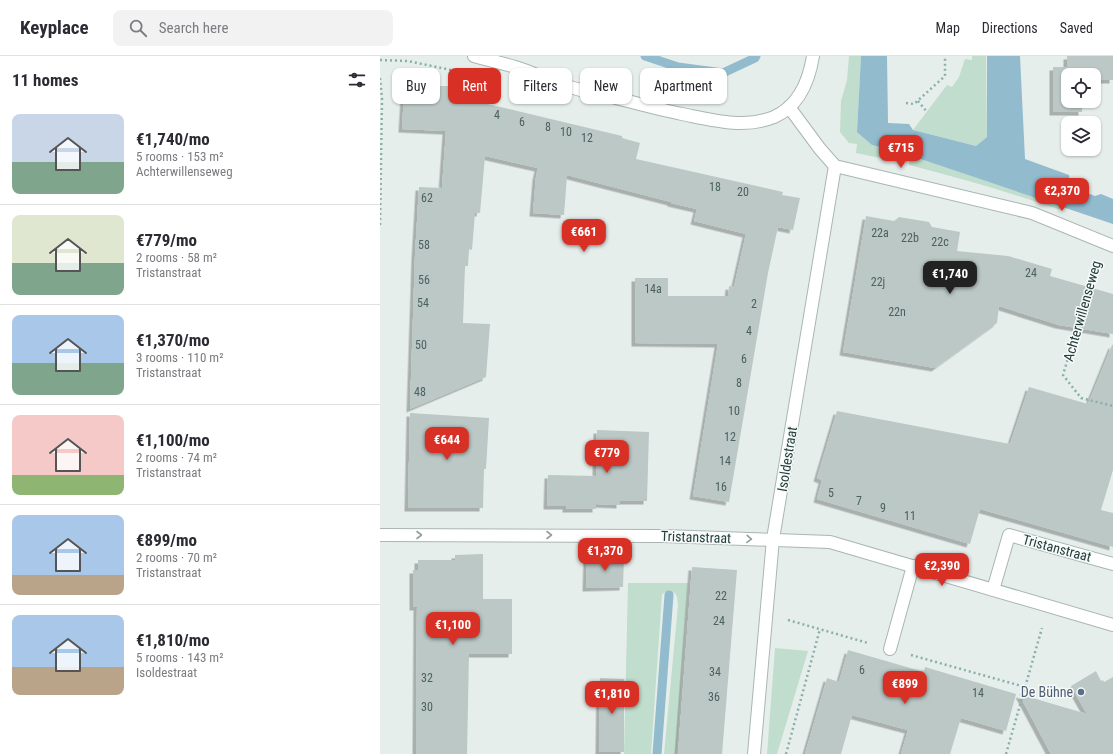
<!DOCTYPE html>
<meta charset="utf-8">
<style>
:root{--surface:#fff;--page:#f2f2f3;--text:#2b2b33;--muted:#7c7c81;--line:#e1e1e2;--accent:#d93025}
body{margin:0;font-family:"Roboto Condensed",sans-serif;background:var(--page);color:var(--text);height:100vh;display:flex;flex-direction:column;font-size:15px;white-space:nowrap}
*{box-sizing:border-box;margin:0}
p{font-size:13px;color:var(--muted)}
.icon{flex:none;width:22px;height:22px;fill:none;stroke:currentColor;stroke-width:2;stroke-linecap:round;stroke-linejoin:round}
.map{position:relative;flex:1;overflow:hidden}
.details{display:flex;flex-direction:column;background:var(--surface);width:380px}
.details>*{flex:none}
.hud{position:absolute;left:12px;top:12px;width:380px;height:36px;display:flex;gap:8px}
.buttons{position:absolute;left:681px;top:12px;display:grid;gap:8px}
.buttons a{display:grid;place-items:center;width:40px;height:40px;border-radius:8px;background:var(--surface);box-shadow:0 1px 3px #0004;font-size:20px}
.price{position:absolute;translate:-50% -34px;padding:0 9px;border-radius:8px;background:var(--accent);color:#fff;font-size:13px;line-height:26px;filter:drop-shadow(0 1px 2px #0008)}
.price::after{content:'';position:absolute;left:50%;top:24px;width:12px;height:9px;margin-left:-6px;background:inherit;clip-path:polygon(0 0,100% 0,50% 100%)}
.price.active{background:#222;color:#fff}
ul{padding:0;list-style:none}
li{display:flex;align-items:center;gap:12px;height:100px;padding:0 12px}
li+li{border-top:1px solid var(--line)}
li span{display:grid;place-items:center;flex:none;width:112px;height:80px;border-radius:8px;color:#555}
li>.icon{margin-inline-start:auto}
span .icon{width:48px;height:48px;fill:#fffc;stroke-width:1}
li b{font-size:17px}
h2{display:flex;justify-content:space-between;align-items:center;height:48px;padding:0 12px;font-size:17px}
.pill{padding:0 14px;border-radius:8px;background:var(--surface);box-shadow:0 1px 3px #0004;font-size:14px;line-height:36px}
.pill.active{background:var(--accent);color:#fff}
header{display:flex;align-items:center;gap:24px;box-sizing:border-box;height:56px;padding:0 20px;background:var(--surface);border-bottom:1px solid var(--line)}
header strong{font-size:19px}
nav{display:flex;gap:22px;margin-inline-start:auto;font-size:14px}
.search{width:280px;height:36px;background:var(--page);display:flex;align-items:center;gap:10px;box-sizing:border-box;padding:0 14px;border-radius:8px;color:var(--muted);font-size:15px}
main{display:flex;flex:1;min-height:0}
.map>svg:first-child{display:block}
.green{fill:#c1ddcd}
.water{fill:#92bbce}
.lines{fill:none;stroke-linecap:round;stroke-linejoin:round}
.stream{stroke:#92bbce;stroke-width:9}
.building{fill:#bbc8c5;filter:url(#shadow)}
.lane-casing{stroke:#a9b6b3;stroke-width:14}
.street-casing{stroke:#a9b6b3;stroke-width:14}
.path{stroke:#89afa9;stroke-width:2.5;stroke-dasharray:2 3;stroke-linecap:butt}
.lane{stroke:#fff;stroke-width:12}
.street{stroke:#fff;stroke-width:12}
.oneway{stroke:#929f9e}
.service-dot{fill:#5c6f8a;stroke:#f6faf9;stroke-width:1.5}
.labels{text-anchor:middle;stroke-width:3;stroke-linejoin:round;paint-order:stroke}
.number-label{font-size:12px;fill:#4b615e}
.street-label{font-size:14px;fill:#263f3c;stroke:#f6faf9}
.service-label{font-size:14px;fill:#4e5e75;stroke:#f6faf9;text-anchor:end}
</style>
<header>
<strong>Keyplace</strong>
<div class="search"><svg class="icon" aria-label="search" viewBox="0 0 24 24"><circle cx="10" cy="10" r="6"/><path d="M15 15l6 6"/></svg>Search here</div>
<nav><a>Map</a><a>Directions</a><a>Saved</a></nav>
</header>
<main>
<section class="details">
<h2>11 homes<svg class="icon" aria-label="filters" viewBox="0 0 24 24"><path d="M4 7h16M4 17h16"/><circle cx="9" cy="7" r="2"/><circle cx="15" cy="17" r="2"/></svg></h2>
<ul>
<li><span style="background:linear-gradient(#c9d6e8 60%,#7fa58c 0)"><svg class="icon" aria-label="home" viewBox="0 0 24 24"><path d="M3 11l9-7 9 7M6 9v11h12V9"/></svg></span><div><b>€1,740/mo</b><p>5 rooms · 153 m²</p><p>Achterwillenseweg</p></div></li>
<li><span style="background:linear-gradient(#dfe7d0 60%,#7fa58c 0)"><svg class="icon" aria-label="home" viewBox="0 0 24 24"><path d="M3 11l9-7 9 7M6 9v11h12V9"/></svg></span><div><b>€779/mo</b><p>2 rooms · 58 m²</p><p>Tristanstraat</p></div></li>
<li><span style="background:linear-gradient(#a9c7e8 60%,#7fa58c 0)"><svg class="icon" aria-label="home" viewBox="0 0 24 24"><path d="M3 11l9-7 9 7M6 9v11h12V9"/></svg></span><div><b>€1,370/mo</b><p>3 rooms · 110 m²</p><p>Tristanstraat</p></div></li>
<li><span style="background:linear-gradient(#f6c9c9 75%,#8fb573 0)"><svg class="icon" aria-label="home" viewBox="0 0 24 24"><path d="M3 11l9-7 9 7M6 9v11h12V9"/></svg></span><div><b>€1,100/mo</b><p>2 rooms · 74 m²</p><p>Tristanstraat</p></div></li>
<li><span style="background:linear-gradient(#a9c7e8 75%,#b9a48a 0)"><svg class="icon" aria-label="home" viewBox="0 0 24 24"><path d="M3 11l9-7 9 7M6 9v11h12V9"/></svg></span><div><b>€899/mo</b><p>2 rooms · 70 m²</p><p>Tristanstraat</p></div></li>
<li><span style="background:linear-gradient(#a9c7e8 65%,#b9a48a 0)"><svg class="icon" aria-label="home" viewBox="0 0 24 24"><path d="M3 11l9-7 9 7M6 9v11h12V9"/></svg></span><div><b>€1,810/mo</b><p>5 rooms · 143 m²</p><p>Isoldestraat</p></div></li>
</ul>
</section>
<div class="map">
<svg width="733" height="698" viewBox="0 0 733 698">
<defs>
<filter id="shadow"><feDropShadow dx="-3.5" dy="3.5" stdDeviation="0" flood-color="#0004"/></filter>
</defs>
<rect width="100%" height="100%" fill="#e6eeeb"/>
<g class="green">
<polygon points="469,0 481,0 477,75 492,89 505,93 500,102 476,97 477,88 469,87 460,76 461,45 467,24"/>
<polygon points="592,0 606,0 607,81 596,90 533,74 567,29 572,31 579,21 585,3 592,4"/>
<path d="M529,99L565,109L687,151L681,154C631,137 581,122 529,109Z"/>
<polygon points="248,527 308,527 296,698 284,698 298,549 297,541 295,537 286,536 282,538 271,698 244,698"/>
<polygon points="395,592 428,595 397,698 387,698"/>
</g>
<polygon class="water" points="481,0 507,0 508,67 529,68 533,74 596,90 607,81 607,0 640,0 645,103 689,119 690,130 715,140 721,138 733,143 733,168 529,99 492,89 477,76"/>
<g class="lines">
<g class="stream">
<polyline points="265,0 298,11 343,17 375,2 376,0"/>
<polyline points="277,698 289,539"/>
</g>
</g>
<g class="building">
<polygon points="687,0 733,0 733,24 714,24 714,19 688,19 688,45 702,45 702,56 673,56 673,11 687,11"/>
<polygon points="25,22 56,23 56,30 70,30 70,39 242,80 242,82 260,87 256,103 403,136 402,139 420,142 413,174 398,171 388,217 349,446 313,440 338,288 255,287 255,222 288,222 288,240 348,240 349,230 354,231 366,178 314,165 317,153 291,147 291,146 187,119 184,159 153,157 156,121 158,112 105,100 100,157 95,157 92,194 89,193 88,210 85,210 83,267 110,268 106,321 30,353 35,200 39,131 62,132 66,75 22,73"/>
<polygon points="486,160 514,165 519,161 549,166 552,171 580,176 577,195 628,200 672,213 670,220 733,238 733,278 679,269 619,250 617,267 555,312 463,296"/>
<polygon points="732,289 733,289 733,414 721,454 733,457 733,491 600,453 590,488 437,443 442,424 437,422 457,355 630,388 649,331 708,348"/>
<polygon points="30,357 109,362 106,413 104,413 103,452 28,452"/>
<polygon points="217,374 269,376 267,445 240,445 240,449 216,448 216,453 186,453 186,450 167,450 168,419 216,420"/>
<polygon points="103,498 103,543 132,543 132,598 89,598 87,698 36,698 37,551 33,551 33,514 38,514 38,504 75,504 75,499"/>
<polygon points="207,501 244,501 243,531 206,532"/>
<polygon points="312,511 357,514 342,698 298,698"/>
<polygon points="468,594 544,616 545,611 636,638 626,675 581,662 570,698 521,698 528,674 472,659 461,698 425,698 447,622 459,626"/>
<polygon points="716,615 721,625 723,624 724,626 733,621 733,698 671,698 639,638 707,658 691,630"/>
<polygon points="220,622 244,623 244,696 219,696"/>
</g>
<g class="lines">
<defs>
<g id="lane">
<polyline points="613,534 629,479 733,508"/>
<polyline points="510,593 533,510"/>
</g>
<g id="street">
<path d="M94,0C108,4 122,7 135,11C152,16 167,24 184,29C198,34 213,37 228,40C252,46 277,53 302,58C332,64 364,73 394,61C419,50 429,25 433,0"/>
<polyline points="409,51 440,93 455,110 652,157 733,190"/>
<polyline points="0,479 283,480 450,486 733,569"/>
<polyline points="374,698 393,483 455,110"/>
</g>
</defs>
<use href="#lane" class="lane-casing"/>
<use href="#street" class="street-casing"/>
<g class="path">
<polyline points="0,4 28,5 76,15"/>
<polyline points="0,22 2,43 0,170"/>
<polyline points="538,45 547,56"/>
<polyline points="526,47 534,48 565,20 565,0"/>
<polyline points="716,208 683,319 701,342 733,350"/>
<polyline points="408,564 488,587"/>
<polyline points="531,599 645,631"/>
<polyline points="406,698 440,573"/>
<polyline points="626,698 662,572"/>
</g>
<use href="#lane" class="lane"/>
<use href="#street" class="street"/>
</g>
<defs><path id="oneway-chevron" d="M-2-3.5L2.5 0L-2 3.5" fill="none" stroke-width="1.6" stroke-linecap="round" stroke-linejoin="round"/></defs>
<g class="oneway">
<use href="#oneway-chevron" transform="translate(39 479)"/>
<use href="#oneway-chevron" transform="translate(169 479)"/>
<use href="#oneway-chevron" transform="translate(369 483) rotate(2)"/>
</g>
<circle class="service-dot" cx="701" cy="636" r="4"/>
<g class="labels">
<g class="number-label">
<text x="117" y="63">4</text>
<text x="142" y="70">6</text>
<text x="168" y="75">8</text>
<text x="186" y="80">10</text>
<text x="207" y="86">12</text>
<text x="335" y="135">18</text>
<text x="363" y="140">20</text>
<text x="47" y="146">62</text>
<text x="500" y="181">22a</text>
<text x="530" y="186">22b</text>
<text x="560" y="190">22c</text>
<text x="44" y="193">58</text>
<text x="651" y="221">24</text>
<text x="44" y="228">56</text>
<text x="498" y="230">22j</text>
<text x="273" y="237">14a</text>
<text x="43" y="251">54</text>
<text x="374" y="252">2</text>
<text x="517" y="260">22n</text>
<text x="369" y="279">4</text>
<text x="41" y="293">50</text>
<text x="364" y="307">6</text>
<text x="359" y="331">8</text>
<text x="40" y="340">48</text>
<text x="354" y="359">10</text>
<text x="350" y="385">12</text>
<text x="345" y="409">14</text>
<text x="341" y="435">16</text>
<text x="451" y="441">5</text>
<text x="479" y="449">7</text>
<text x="503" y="456">9</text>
<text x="530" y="464">11</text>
<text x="341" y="544">22</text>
<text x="339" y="569">24</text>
<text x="482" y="618">6</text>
<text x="335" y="620">34</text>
<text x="47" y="626">32</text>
<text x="598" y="641">14</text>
<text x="334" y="645">36</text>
<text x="47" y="655">30</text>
</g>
<g class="street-label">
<text transform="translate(702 255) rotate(-74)" y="5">Achterwillenseweg</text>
<text transform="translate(407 403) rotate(-81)" y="5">Isoldestraat</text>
<text transform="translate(316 481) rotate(2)" y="5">Tristanstraat</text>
<text transform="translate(677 492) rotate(15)" y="5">Tristanstraat</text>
</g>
<g class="service-label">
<text x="693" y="641">De Bühne</text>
</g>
</g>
</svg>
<div class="buttons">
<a><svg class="icon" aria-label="locate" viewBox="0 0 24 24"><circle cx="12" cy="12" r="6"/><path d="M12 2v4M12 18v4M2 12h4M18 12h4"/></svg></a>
<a><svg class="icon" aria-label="layers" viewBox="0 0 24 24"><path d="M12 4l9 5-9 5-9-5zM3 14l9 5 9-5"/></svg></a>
</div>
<b class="price" style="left:521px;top:113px">€715</b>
<b class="price" style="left:682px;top:156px">€2,370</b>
<b class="price" style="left:204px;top:197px">€661</b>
<b class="price active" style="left:570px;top:239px">€1,740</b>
<b class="price" style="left:67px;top:405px">€644</b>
<b class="price" style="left:227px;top:418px">€779</b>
<b class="price" style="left:225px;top:516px">€1,370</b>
<b class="price" style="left:562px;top:531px">€2,390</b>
<b class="price" style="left:73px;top:590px">€1,100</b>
<b class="price" style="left:525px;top:649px">€899</b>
<b class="price" style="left:232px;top:659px">€1,810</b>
<div class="hud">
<a class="pill">Buy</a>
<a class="pill active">Rent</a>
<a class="pill">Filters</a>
<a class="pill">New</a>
<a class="pill">Apartment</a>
</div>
</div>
</main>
